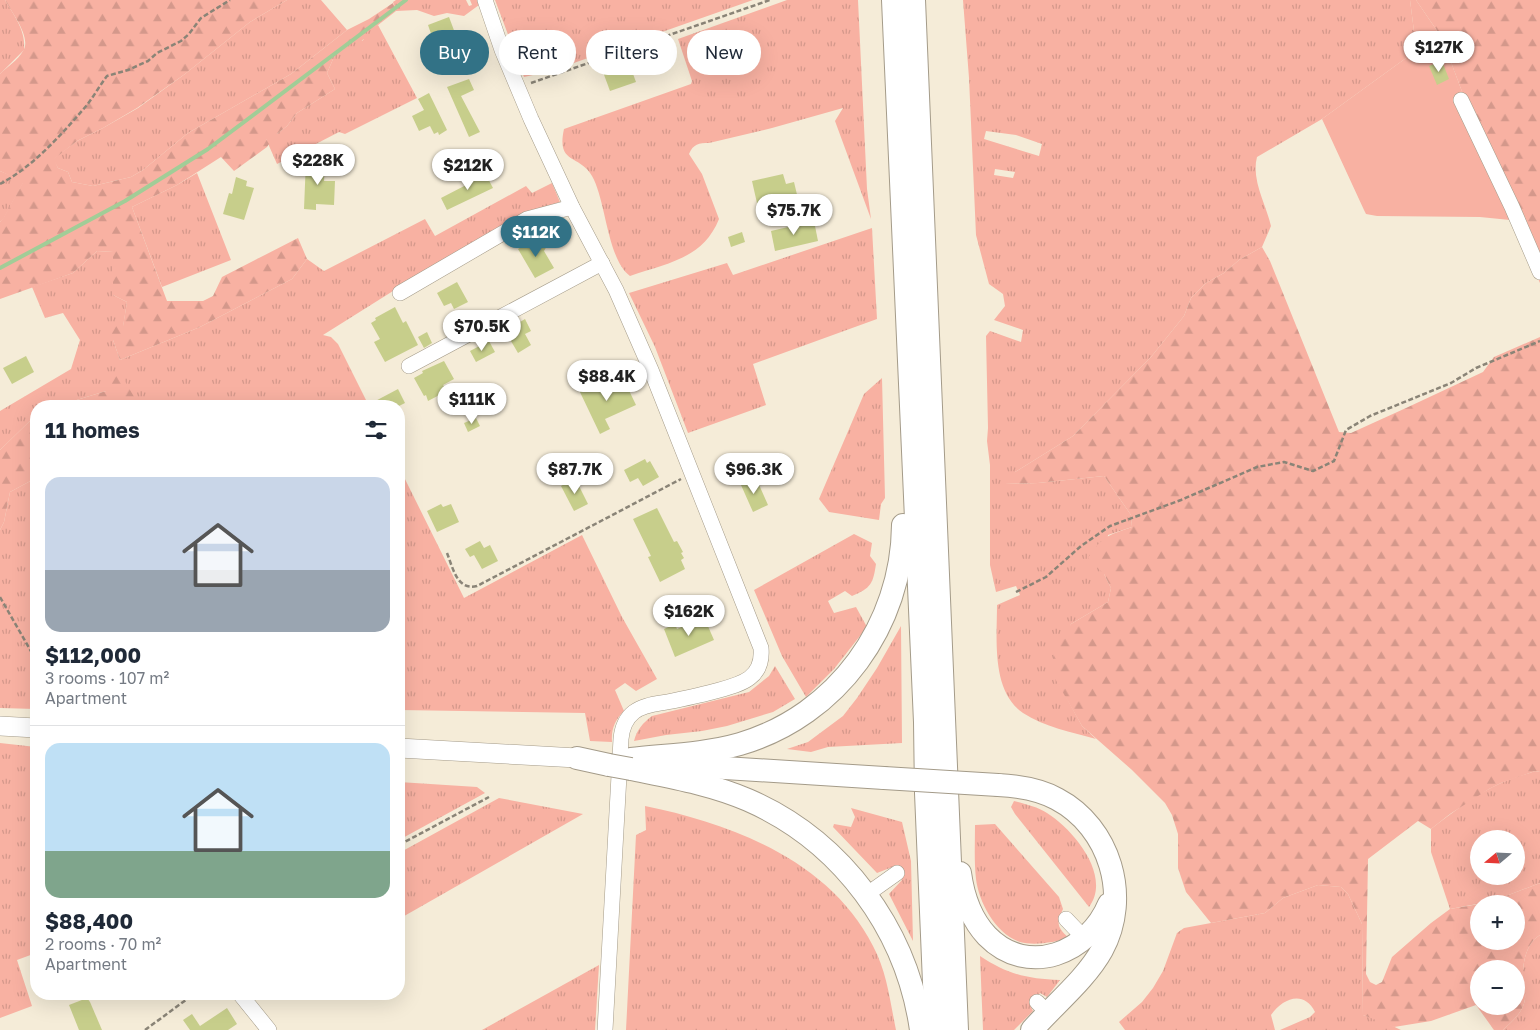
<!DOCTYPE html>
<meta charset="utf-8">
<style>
:root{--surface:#fff;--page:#f2f2f3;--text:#1f2937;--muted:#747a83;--line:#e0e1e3;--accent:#327286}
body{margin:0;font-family:"Golos Text",sans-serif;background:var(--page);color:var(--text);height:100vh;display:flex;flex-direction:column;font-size:19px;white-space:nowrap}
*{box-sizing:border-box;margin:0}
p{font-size:16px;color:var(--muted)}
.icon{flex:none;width:28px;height:28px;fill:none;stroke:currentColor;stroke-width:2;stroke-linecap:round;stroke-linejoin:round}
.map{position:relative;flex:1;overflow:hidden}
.sheet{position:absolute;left:30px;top:400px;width:375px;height:600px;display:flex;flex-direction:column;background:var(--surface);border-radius:20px;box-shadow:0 5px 20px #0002}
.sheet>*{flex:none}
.banner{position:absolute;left:420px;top:30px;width:475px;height:45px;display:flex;gap:10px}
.needle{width:32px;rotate:251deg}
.tools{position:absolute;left:1470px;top:830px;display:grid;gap:10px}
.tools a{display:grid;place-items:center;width:55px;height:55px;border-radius:50%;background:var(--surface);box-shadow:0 5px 20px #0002;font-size:25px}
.price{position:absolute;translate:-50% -42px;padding:0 11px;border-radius:18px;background:#fff;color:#222;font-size:16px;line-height:32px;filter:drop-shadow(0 1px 2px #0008)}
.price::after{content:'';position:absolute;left:50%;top:30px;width:15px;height:11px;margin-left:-8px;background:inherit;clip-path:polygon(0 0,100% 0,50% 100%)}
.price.selected{background:var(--accent);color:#fff}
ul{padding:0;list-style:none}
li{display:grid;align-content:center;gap:10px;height:265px;padding:0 15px}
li+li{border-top:1px solid var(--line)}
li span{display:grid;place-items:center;height:155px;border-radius:15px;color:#555}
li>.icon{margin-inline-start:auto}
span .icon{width:90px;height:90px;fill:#fffc;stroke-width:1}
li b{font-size:21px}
h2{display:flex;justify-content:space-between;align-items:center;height:60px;padding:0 15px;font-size:21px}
.chip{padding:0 18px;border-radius:22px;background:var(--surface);box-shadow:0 5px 20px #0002;font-size:18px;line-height:45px}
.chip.selected{background:var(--accent);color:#fff}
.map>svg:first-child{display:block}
.grass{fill:url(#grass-tufts);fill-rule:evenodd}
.forest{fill:url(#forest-firs);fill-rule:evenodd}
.garden{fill:#f8b1a2}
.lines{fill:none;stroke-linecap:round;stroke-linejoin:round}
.stream{stroke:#a1cd97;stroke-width:4}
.building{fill:#c7ce8b}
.minor-casing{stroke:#a49b89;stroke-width:16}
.major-casing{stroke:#a49b89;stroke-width:20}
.highway-casing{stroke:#a49b89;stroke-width:24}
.path{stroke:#8a8477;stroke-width:2.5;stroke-dasharray:5 2.5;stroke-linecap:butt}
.minor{stroke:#fff;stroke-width:15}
.major{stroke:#fff;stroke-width:19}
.highway{stroke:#fff;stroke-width:22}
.highway-bridge-casing{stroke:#a49b89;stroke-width:24;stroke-linecap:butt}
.highway-bridge{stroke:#fff;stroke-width:22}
</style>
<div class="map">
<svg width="1540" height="1030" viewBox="0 0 1540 1030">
<defs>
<pattern id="grass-tufts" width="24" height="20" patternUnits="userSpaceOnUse" patternTransform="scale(1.25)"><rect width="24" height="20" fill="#f8b1a2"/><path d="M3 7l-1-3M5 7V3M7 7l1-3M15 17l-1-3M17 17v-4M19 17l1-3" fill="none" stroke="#d4988b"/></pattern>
<pattern id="forest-firs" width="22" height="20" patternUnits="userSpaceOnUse" patternTransform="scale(1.25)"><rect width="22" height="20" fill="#f8b1a2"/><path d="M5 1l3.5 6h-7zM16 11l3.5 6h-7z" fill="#d4988b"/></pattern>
</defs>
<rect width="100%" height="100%" fill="#f5ecd8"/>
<g class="grass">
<path d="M0,0H5C15,17 26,31 24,50L0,74Z"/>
<polygon points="287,0 321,0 347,30 291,74 188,133 143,170 131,177 93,186 72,182 68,172 58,168 53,159 77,141 103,128 138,108 185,74 250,22"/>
<polygon points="396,0 466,0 469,6 472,5 470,0 478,0 479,5 464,16 447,13 434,16 417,10 396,11 393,2"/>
<polygon points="495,0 753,0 551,71 524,77"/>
<path d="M787,0H858L867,189L871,219L835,121L843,108L772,128L709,143C699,143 693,144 689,154L702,174L719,219C703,259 667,263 630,276C607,259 606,200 592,176C580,154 556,165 564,129L691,84L692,81L678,39Z"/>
<path d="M963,0H1410L1416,47L1413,53L1322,119L1257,157C1251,180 1266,204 1271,226L1262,247L1239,260L1224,273L1206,283L1191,298L1184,316L1151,357L1073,436L1015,472L1005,484L1038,483L1104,476L1131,515L1132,527L1108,535L1104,574L1111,588L1108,602L1071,624L1054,675L1082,726L1096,739C1072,732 1044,727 1023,713C991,691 997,639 997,605L1020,595L1016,586L996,592L990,565V465L987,441L988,428L986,336L990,331L1021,342L1023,330L994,320L1005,306L1003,294L989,284L976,235L969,78ZM986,131L1016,135L1042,144L1039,156L984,139ZM995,169L1015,172L1013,178L994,175Z"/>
<polygon points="378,25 417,98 345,134 339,132 277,164 266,139 266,134 277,134 287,126 297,113 335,89 327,73 337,50 360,35 362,41 364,39 362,33"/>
<polygon points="0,171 24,181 4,218 0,222"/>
<polygon points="197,173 231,260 162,287 132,207 177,185"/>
<polygon points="552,183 560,202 531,212 444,259 323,335 331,337 338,344 369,406 150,406 106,391 57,406 36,406 36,415 0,450 0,411 71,369 80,340 63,313 45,318 32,287 73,273 97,251 113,252 113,295 127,302 123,327 113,340 120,360 200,327 292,279 307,259 324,271 425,219 435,236 526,186 532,193"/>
<polygon points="872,228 877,319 753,364 766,405 688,433 655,347 629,293 727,263 733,275"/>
<polygon points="882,378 885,498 881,504 879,520 829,512 819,499 864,394"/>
<path d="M399,467L464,598L582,535L622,617L657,679L636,691L625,683L615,690L624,711C615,720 611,729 612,742L590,741L585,713L399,710Z"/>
<polygon points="36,478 36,709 0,708 0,530 4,522 10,492"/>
<path d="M854,534L872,543L870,556L876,564C873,584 871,588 852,596L845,591L828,601L834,613L856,607L867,627L834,669L806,697L782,656L754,590Z"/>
<polygon points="901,626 902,743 828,747 811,752 787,749 808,742 843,716 857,698 877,668"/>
<path d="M775,666L795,699L773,712L727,726L702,731L666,735L634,741C637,729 643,723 652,716L749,692L769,676Z"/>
<polygon points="0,743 36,747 36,953 17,960 32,1006 0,1018"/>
<path d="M1535,771L1540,772V883L1493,901L1450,909L1431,852V829C1453,812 1476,794 1501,783C1512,778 1524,775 1535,771ZM1479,839H1516V876H1479Z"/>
<polygon points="399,782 477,787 485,793 399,840"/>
<polygon points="499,798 583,814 399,919 399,853"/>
<path d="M1014,801C1025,804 1038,807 1047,813C1074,830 1112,876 1089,907L1015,814L1011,807Z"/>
<path d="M645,806C733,824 830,861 873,946C887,972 890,1001 896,1030H626L636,835L646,830Z"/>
<polygon points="851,808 902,822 911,861 913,941 889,894 902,880 895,866 877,873 833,827 834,824 851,827 855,817"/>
<path d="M995,824L1059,897L1063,909C1056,924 1057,927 1069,938C1055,942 1035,946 1020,942C996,934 979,903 976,879C974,861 975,843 975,825Z"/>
<path d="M1318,885L1341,887L1348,894L1362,924L1363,1015L1382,1021L1401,1030H1280L1310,1017L1315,1012C1304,990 1283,998 1271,1015L1275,1030H1125L1119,1022L1142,1002L1153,988L1163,971L1177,933L1184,928L1265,913L1283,898Z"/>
<path d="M1540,935V1030H1503C1512,1021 1523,1013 1525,999C1526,993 1523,986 1523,980C1522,964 1526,943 1540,935Z"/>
<path d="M980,956C1007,974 1027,979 1060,980L1047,997L1040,993L1030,1005L1033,1011L1014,1030H983Z"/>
<polygon points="599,965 595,1030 482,1030"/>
</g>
<g class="forest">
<path d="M5,0H287L250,22L185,74L137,108L103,128L77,141L54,159L58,168L68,172L72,182L93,186L131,177L143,170L188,133L291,74L347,30L369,19L393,3L396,11L373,29L363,33L365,34L364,39L361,41L357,36L337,50L327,73L335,89L297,113L287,126L277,134L272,136L266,134V139L269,144L267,147L234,171L221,157L177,185L132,207L167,301H203L213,296L222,277L298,238L307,259L292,279L200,327L120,360L113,340L102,337V331L110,324L123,326L127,302L113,295V252L97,251L73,273L0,299V222L4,217L23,182L0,171V74C7,67 18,60 23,51C32,38 12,13 5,0Z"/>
<polygon points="1416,0 1540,0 1540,283 1510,220 1442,38"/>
<path d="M1262,247L1270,261L1339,432L1351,433L1406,408L1483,372L1494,357L1540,337V772L1535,771L1501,783L1489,789L1450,814L1431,829L1418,821L1368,859L1366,974L1370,982L1376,985L1382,982L1392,957L1431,923L1450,909L1479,904V941H1516V904H1480L1493,901L1540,883V935C1526,943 1522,964 1523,980C1523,986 1527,993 1525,999C1523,1013 1512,1021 1503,1030H1494L1476,1005L1431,1021L1394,1027L1363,1015L1362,924L1348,894L1341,887L1318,885L1283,898L1265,913L1211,923L1186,892L1178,868V834L1172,815L1165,803L1132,770L1082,726L1053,675L1054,652L1071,624L1108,602L1111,588L1104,574L1088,558C1102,536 1109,535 1132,527L1131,515L1104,476L1038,483L1005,484L1002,474L1015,472L1073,436L1151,357L1184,316L1191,298L1206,283L1224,273L1239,260ZM1479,969H1516V1006H1479Z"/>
<polygon points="117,368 136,400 150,406 57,406 106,391"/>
<polygon points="36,415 36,478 10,492 4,522 0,530 0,450"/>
</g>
<polygon class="garden" points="1410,0 1416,0 1442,38 1510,220 1480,217 1377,216 1366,214 1364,210 1322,119 1413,53 1416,47"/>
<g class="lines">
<polyline class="stream" points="0,268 125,201 208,149 406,0"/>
</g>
<g class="building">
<polygon points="449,17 464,57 442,65 428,25"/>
<polygon points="1442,61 1449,79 1437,85 1429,66"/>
<polygon points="629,63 636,82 610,91 603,72"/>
<polygon points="469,79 474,90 461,96 480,132 469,137 447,87"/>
<polygon points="429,93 447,130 439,135 438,132 434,134 430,126 419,131 412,116 424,110 418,99"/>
<polygon points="306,160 325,161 324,181 335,181 334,205 316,204 316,210 304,209"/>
<polygon points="484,171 493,188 447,210 441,198 470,183 469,179"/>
<polygon points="783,174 786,184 794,182 799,203 759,212 752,181"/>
<polygon points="236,177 247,181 246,186 254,188 244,220 223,214 229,193 232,194"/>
<polygon points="814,221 818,241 775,251 771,231"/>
<polygon points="742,232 745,242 731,247 728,237"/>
<polygon points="537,238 541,244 548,244 544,251 554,268 535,278 518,249"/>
<polygon points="457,282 468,302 454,309 451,303 444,306 437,293"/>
<polygon points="395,307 403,323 406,321 418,345 385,362 374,342 380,339 371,323 376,320 375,318"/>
<polygon points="525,319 531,331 525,334 531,345 518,353 505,331"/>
<polygon points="427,332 432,343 424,348 418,337"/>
<polygon points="489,341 495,352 476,362 470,351"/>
<polygon points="26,356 34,372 12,384 3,368"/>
<polygon points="444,361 454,379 443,385 447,391 428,401 426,395 424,396 414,378 423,373 422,371"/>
<polygon points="623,378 636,405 605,419 610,429 600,434 579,390 589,386 593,392"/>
<polygon points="398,389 405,403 399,406 366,406"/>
<polygon points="476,418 480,426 468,432 464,423"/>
<polygon points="645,459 647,463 650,461 659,477 643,486 638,478 630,482 624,470"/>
<polygon points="575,478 588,504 574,511 561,486"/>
<polygon points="747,478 752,480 756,478 768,505 753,512 741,485 746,483"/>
<polygon points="441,504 443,507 451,504 459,522 437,532 427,511"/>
<polygon points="657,508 674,542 677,541 683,552 681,553 684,558 681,560 685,569 660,582 648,557 651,556 633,519"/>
<polygon points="480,541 484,548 490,545 498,561 482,569 474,555 470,557 465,549"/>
<polygon points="704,617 714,640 675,657 664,629 675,624 677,629"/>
<polygon points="87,998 90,1002 102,1030 79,1030 69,1005"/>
<polygon points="227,1008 237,1024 228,1030 190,1030 183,1020 192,1014 200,1026"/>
</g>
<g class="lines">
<defs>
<g id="minor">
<path d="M485,0L502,50L531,119L572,207L616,290L651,370L761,648C764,681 737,685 712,692C697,696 682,699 667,702C656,704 643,705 634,712C625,719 622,728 621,739L605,1030"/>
<polyline points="1461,100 1512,207 1540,272"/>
<polyline points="400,293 527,219 572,207"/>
<polyline points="409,366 602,263"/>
<polyline points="866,895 897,873"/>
<polyline points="1066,919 1085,939"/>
<polyline points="240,994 269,1030"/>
<polyline points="1037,1002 1048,1013"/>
</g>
<g id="major">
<polyline points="0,726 36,728"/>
<polyline points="399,748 577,758"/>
</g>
<g id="highway">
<polyline points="893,0 925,722 926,793 936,1030"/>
<polyline points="914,0 957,1030"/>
<polyline points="577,758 609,765"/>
<path d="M631,759C667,755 705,754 740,744C838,715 902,625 903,525"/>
<polyline points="677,765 884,778"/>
<path d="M631,769C670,777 711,784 748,800C842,841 907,930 921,1030"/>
<path d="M998,785C1018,786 1039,789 1057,799C1110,827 1131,897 1102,950C1086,979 1054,1005 1032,1030"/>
<path d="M960,873C963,895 971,919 987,936C1028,978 1089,953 1109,904"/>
</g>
</defs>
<use href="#minor" class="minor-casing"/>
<use href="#major" class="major-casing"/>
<use href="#highway" class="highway-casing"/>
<g class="path">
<polyline points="531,83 770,0"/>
<path d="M0,184C34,166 62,134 87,105C94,96 100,85 107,76L128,70L148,61L157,53L181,41L189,34L201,18L230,0"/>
<path d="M447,553C453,568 457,591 477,586L681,479"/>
<polyline points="1016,592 1046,577 1081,546 1110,526 1181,500 1257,467 1284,462 1313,471 1334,461 1346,430 1370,416 1451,383 1476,368 1540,341"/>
<polyline points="0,597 36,660"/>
<polyline points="399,845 489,797"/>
<polyline points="145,1030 194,994"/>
</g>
<use href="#minor" class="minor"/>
<use href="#major" class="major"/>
<use href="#highway" class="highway"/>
<defs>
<g id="highway-bridge">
<polyline points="609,765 631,769"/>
<polyline points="884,778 998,785"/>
</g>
</defs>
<use href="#highway-bridge" class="highway-bridge-casing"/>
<use href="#highway-bridge" class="highway-bridge"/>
</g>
</svg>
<div class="tools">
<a><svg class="needle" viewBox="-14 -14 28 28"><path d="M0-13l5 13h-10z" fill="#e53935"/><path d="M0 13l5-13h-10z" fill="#747a83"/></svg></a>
<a>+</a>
<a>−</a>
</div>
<b class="price" style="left:1439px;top:73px">$127K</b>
<b class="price" style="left:318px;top:186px">$228K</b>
<b class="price" style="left:468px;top:191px">$212K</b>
<b class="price" style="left:794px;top:236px">$75.7K</b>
<b class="price selected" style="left:536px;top:258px">$112K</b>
<b class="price" style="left:482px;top:352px">$70.5K</b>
<b class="price" style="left:607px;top:402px">$88.4K</b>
<b class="price" style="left:472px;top:425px">$111K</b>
<b class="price" style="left:575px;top:495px">$87.7K</b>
<b class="price" style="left:754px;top:495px">$96.3K</b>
<b class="price" style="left:689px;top:637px">$162K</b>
<div class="banner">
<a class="chip selected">Buy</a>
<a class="chip">Rent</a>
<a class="chip">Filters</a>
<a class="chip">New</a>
</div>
<section class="sheet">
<h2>11 homes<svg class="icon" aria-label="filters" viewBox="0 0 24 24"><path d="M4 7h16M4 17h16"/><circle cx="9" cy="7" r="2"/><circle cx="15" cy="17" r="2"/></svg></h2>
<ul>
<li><span style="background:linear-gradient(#c9d6e8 60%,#9aa5b1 0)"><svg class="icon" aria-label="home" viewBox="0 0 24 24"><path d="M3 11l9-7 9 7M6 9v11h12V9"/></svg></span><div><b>$112,000</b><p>3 rooms · 107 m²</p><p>Apartment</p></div></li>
<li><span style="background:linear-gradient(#bfe0f5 70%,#7fa58c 0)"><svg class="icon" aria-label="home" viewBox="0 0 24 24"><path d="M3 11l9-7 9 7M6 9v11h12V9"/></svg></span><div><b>$88,400</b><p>2 rooms · 70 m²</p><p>Apartment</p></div></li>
</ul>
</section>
</div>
